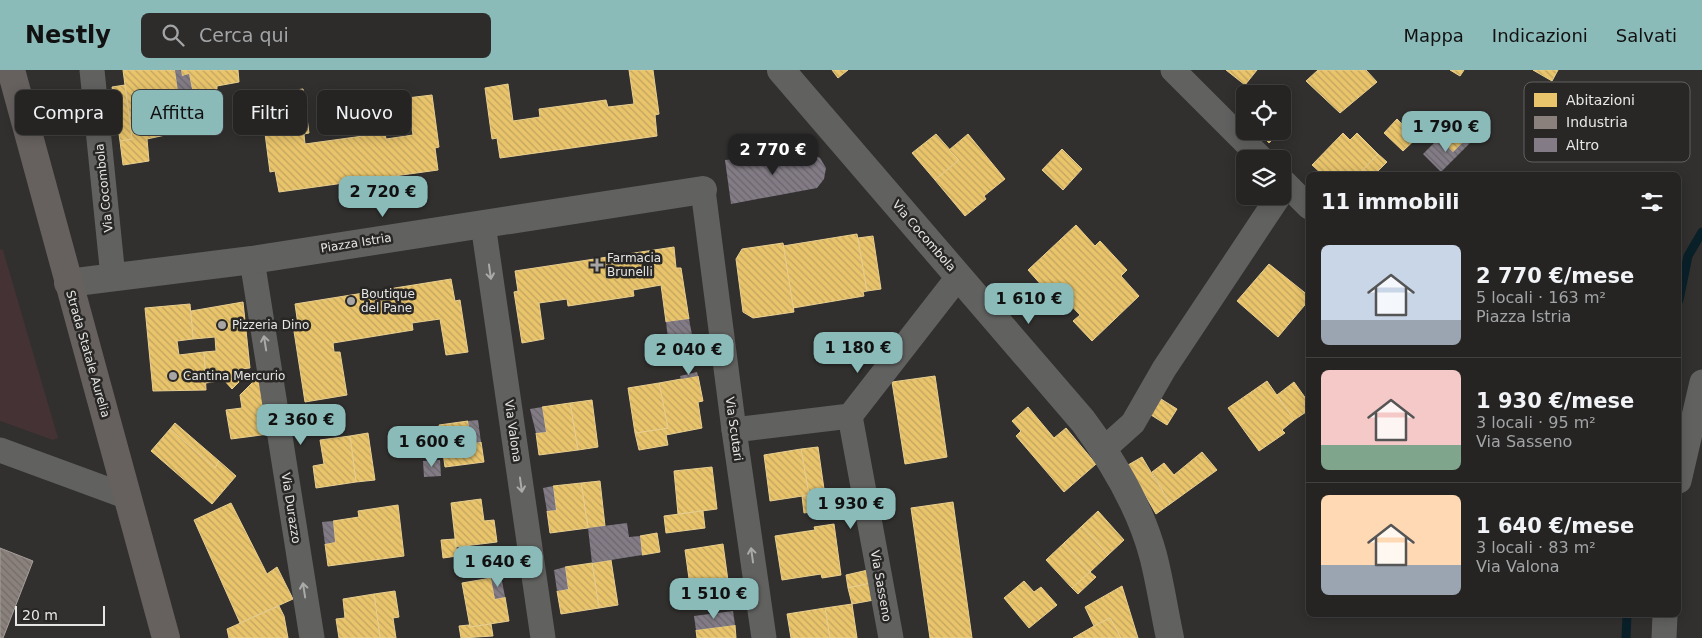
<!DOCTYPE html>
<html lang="it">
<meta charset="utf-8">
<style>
:root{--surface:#252423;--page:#2d2c2b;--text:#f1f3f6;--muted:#a3a4a6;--line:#424141;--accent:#8bbbb9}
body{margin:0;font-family:"DejaVu Sans",sans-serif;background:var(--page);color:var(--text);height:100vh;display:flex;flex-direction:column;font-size:19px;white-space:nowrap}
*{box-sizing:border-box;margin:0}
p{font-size:16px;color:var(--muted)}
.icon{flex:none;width:28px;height:28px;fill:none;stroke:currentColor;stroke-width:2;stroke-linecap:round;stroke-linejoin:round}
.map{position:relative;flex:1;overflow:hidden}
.sheet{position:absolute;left:1306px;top:102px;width:375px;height:445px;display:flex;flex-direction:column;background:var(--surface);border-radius:8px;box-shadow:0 2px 12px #0003,0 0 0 1px var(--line)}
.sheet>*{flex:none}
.guide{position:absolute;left:15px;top:20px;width:475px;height:45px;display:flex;gap:10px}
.tools{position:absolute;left:1236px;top:15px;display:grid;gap:10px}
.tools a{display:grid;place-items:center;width:55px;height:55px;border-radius:8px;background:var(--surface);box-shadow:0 2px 12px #0003,0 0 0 1px var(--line);font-size:25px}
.scale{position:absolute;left:15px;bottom:12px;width:90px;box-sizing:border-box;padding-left:5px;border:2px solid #e6e6e4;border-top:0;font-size:14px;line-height:18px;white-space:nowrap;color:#e6e6e4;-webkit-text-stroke:4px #282725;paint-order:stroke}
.price{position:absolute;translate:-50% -42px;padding:0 11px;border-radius:10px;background:var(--accent);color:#111;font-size:16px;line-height:32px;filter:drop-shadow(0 1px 2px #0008)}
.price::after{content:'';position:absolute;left:50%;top:30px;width:15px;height:11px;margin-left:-8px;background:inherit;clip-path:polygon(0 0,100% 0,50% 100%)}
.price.selected{background:#222;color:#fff}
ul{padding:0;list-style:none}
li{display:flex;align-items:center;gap:15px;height:125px;padding:0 15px}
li+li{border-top:1px solid var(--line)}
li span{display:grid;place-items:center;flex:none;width:140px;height:100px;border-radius:8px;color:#555}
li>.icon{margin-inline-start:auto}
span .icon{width:60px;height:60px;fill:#fffc;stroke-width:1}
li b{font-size:21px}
h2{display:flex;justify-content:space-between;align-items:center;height:60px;padding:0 15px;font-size:21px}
.pill{padding:0 18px;border-radius:8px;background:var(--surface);box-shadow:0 2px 12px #0003,0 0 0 1px var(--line);font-size:18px;line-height:45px}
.pill.selected{background:var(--accent);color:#111}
header{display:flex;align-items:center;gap:30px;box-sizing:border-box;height:70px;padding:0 25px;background:var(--accent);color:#111}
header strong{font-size:24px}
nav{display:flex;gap:28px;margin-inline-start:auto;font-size:18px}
.search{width:350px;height:45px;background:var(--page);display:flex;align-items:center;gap:12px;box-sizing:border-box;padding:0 18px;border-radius:8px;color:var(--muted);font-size:19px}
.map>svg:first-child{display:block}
.commercial{fill:#443234}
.homes{fill:url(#homes-back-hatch);stroke:#e8ce8f}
.industry{fill:url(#industry-back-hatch);stroke:#a69f9b}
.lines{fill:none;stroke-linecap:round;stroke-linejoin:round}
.stream{stroke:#0a2029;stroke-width:9}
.building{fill:url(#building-back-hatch)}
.street{stroke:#616160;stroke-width:25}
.secondary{stroke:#616160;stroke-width:28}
.primary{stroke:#66615e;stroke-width:28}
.oneway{stroke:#aaaaa9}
.poi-dot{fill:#a7a6a5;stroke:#282725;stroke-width:2}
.labels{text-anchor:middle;stroke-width:5;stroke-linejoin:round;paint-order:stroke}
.street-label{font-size:12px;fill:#e6e6e4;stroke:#282725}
.poi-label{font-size:12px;fill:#e6e6e4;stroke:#282725;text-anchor:start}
.key{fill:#282725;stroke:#61605e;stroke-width:1}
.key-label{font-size:14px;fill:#e6e6e4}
</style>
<header>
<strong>Nestly</strong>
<div class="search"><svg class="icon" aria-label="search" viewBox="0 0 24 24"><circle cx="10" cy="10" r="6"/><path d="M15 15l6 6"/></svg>Cerca qui</div>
<nav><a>Mappa</a><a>Indicazioni</a><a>Salvati</a></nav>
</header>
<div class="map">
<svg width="1702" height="568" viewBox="0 0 1702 568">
<defs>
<pattern id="homes-back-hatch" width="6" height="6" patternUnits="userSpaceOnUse" patternTransform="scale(1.25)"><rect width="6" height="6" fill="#e9c46a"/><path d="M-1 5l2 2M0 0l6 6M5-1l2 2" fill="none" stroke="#c0a460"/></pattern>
<pattern id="industry-back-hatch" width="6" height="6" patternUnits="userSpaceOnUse" patternTransform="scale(1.25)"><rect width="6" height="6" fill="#8a817c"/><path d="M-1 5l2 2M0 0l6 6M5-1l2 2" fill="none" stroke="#726c68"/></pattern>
<pattern id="building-back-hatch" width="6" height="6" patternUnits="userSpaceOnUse" patternTransform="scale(1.25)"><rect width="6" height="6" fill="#837c86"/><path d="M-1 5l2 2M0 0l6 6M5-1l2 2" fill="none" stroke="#6a666c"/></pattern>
</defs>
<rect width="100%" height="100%" fill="#31302f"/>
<polygon class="commercial" points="0,179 3,180 58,368 53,370 0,351"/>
<g class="homes">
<polygon points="123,0 175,0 183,56 170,64 147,69 149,91 123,95 120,71 132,69"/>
<polygon points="181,0 238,0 239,12 217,16 217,19 193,24 189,4 182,6"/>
<polygon points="629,0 653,0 659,44 655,45 657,66 500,88 497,68 492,69 485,18 508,14 513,51 540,47 539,39 606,30 608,37 634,34"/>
<polygon points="832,0 848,0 838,8"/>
<polygon points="1226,0 1257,0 1245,15"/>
<polygon points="1318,0 1366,0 1377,12 1340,43 1306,11"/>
<polygon points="1450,0 1464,0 1460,6"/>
<polygon points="1533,0 1558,0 1552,11"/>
<polygon points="125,15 132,69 120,71 112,17"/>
<polygon points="303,19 309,63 304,64 305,74 385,63 386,69 413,65 407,28 432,25 439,77 435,78 438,100 279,122 275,101 270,102 260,25"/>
<polygon points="1461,47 1475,61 1453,82 1439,68"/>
<polygon points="1397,49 1408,60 1415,52 1424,61 1403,81 1384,63"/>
<polygon points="1258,61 1278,61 1279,63 1269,73"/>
<polygon points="1343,63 1350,70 1357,63 1378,84 1358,105 1323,105 1312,95"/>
<polygon points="936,64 959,90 935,110 912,83"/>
<polygon points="968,64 1005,109 984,126 986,129 965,146 935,110 959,90 949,80"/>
<polygon points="1062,79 1082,99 1063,120 1042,100"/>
<polygon points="1378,84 1387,92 1374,105 1358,105"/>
<polygon points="1076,155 1095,176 1100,171 1127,200 1121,206 1139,226 1092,271 1073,251 1080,245 1050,213 1044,218 1028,200"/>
<polygon points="857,164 867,221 863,222 864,226 793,238 783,176"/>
<polygon points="873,166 881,219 867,221 858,168"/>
<polygon points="783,173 794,242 753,248 743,242 736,189 742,179"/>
<polygon points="674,177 676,198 681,198 689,249 666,252 661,215 633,220 634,226 568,236 567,229 539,233 544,269 522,273 514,222 518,221 515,201"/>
<polygon points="1269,194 1309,226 1309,230 1278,267 1237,231"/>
<polygon points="451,209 455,231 460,230 468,282 446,285 440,249 412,253 413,260 333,273 334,282 340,282 347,325 305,332 293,255 298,255 295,234"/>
<polygon points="243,232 250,298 240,299 245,306 232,319 224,310 206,313 204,282 216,281 215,267 193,269 191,241"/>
<polygon points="190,234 193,269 177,271 179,285 204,282 206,320 153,321 145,238"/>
<polygon points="261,304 269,364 231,369 226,340 242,338 240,325"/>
<polygon points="698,306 703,331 698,332 702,358 666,365 668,375 639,380 635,363 668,358 659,313"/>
<polygon points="935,306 947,387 905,394 892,312"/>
<polygon points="1267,311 1294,350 1282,360 1285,363 1259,381 1228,338"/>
<polygon points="1294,312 1309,333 1309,340 1294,350 1277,325"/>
<polygon points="659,313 668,358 635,363 628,318"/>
<polygon points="1161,329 1177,339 1167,355 1151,345"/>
<polygon points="592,330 598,377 578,380 570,333"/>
<polygon points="570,333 578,380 539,385 536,363 546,362 542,337"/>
<polygon points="1028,337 1054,368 1066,358 1096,394 1064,422 1016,366 1021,361 1012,351"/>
<polygon points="468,351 472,373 481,372 484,392 445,397 439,355"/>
<polygon points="175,353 219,391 215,398 170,359"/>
<polygon points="170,359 215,398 219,391 236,406 212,434 151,381"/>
<polygon points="368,363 375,410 356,412 350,366"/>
<polygon points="350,366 356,412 316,418 313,396 324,394 320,370"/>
<polygon points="818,377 825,426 842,423 844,437 804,443 802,426 809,425 801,379"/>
<polygon points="801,379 809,425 770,431 764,385"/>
<polygon points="1202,382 1217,400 1170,434 1152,402 1164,393 1174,405"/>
<polygon points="1142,387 1170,434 1156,444 1128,395"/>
<polygon points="712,397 717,439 678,444 674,401"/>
<polygon points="600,411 605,456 588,458 581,413"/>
<polygon points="581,413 588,458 550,463 547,441 556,440 553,416"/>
<polygon points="481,429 484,451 494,450 497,472 456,477 451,433"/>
<polygon points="953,432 972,568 930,568 911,438"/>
<polygon points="231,433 267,504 277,497 293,529 240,553 194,450"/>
<polygon points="398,435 404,486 328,496 325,474 335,472 333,451 359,447 358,441"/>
<polygon points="703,441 705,458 666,463 664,446"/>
<polygon points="1098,441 1124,470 1108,485 1082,456"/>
<polygon points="834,454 841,505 822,508 821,504 782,510 775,466 815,460 814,457"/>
<polygon points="1082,456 1108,485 1090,502 1064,473"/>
<polygon points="657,463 660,482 642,485 640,466"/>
<polygon points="455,469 457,486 443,488 441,470"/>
<polygon points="1064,473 1090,502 1072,518 1046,490"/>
<polygon points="723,474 729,518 691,523 685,480"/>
<polygon points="611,490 618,535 599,538 592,493"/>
<polygon points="592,493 599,538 561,544 557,521 568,519 565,497"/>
<polygon points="868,500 871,513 848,518 846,505"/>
<polygon points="1090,502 1096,507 1078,524 1072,518"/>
<polygon points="491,508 495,529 505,527 509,551 470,557 462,513"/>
<polygon points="1024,511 1034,522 1041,517 1057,535 1029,558 1004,528"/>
<polygon points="871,513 874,530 852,534 848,518"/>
<polygon points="1122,516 1138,568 1121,568 1110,548 1094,556 1085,537"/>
<polygon points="395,521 399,547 393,548 396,568 380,568 374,524"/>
<polygon points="374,524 380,568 339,568 336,549 345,548 343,529"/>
<polygon points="852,534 857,568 830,568 825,538"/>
<polygon points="279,536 284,546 288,568 229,568 227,559"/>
<polygon points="825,538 830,568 791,568 787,544"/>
<polygon points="1110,548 1121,568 1073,568 1094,556"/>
<polygon points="491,554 493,566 461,568 459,556 469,555 470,557"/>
<polygon points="735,555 736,568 697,568 696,560"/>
</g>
<polygon class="industry" points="0,478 33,491 3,568 0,568"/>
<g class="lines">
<g class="stream">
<polyline points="1679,230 1688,186 1702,162"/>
<polyline points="1626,568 1627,545"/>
</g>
</g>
<g class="building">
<polygon points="175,0 181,0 182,6 189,4 196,40 181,43"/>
<polygon points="1475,61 1478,65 1441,102 1423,84 1439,68 1453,82"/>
<polygon points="810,83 820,88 826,98 824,109 817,118 731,134 725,90"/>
<polygon points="689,249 692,265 668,269 666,252"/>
<polygon points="697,302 698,306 681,309 680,306"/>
<polygon points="542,337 546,362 536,363 530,339"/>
<polygon points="478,350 481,372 472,373 468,351"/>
<polygon points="440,390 441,406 424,407 423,391"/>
<polygon points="553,416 556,440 547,441 543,418"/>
<polygon points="333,451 335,472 325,474 322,452"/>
<polygon points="627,453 629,467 640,466 642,485 592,493 588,458"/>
<polygon points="565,497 568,519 557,521 554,500"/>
<polygon points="501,506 505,527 495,529 491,508"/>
<polygon points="733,541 735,555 696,560 694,546"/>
</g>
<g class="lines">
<g class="street">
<polyline points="92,0 113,207"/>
<polyline points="1173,0 1262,89"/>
<polyline points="1282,110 1309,137"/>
<polyline points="703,120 734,360 764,568"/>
<polyline points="483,154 543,568"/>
<polyline points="252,190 312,568"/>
<polyline points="850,346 891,568"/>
<polyline points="734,360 850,346 959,206"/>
<polyline points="1104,379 1133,353 1164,299 1279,126"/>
<polyline points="0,380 128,427"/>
<polyline points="1679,411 1702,312"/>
<polyline points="1664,568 1665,545"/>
</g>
<g class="secondary">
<path d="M781,0L1083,351C1112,390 1140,437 1153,485C1160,512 1164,540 1170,568"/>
<polyline points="68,213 252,190 703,120"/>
</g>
<polyline class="primary" points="11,0 166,568"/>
</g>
<defs><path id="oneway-shaft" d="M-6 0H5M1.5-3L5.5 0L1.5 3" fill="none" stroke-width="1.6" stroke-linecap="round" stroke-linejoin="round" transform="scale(1.25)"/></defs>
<g class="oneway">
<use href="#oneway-shaft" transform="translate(490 202) rotate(82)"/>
<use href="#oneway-shaft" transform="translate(265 273) rotate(-99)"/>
<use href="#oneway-shaft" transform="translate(521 415) rotate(82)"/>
<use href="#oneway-shaft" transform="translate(752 485) rotate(-98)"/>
<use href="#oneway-shaft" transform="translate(304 520) rotate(-99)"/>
</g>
<g class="poi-dot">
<path d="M594.5 187.5h5v5h5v5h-5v5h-5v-5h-5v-5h5z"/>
<circle cx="351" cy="231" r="5"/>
<circle cx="222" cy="255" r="5"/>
<circle cx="173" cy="306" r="5"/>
</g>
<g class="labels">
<g class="street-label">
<text transform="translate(104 118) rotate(-96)" y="4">Via Cocombola</text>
<text transform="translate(924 166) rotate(49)" y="4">Via Cocombola</text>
<text transform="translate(356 173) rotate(-9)" y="4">Piazza Istria</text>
<text transform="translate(88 284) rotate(74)" y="4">Strada Statale Aurelia</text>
<text transform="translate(734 359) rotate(82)" y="4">Via Scutari</text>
<text transform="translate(513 361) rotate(82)" y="4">Via Valona</text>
<text transform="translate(291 438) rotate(81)" y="4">Via Durazzo</text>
<text transform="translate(881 516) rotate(80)" y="4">Via Sasseno</text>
</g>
<g class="poi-label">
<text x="607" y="192">Farmacia<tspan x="607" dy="14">Brunelli</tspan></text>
<text x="361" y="228">Boutique<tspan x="361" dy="14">del Pane</tspan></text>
<text x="232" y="259">Pizzeria Dino</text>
<text x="183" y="310">Cantina Mercurio</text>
</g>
</g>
<rect x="1524" y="12" width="166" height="80" rx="8" class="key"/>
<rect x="1534" y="23" width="23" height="14" fill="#e9c46a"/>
<rect x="1534" y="46" width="23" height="13" fill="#8a817c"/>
<rect x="1534" y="68" width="23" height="14" fill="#837c86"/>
<g class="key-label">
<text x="1566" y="35">Abitazioni</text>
<text x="1566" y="57">Industria</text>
<text x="1566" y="80">Altro</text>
</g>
</svg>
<div class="tools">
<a><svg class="icon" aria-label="locate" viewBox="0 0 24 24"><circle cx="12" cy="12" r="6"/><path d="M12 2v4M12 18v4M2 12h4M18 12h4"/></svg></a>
<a><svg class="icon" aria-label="layers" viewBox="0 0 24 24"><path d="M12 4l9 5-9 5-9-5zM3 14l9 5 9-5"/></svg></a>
</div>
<div class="scale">20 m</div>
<b class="price" style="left:1446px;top:83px">1 790 €</b>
<b class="price selected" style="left:773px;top:106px">2 770 €</b>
<b class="price" style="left:383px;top:148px">2 720 €</b>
<b class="price" style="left:1029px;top:255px">1 610 €</b>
<b class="price" style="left:858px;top:304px">1 180 €</b>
<b class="price" style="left:689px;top:306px">2 040 €</b>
<b class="price" style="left:301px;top:376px">2 360 €</b>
<b class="price" style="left:432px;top:398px">1 600 €</b>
<b class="price" style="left:851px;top:460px">1 930 €</b>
<b class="price" style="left:498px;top:518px">1 640 €</b>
<b class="price" style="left:714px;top:550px">1 510 €</b>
<div class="guide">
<a class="pill">Compra</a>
<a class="pill selected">Affitta</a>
<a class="pill">Filtri</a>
<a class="pill">Nuovo</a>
</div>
<section class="sheet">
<h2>11 immobili<svg class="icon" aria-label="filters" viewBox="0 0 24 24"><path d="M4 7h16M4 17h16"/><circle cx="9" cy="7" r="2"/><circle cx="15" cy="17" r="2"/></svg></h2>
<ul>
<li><span style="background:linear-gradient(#c9d6e8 75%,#9aa5b1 0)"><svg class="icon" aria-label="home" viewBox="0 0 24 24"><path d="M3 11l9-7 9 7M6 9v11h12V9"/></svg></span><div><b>2 770 €/mese</b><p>5 locali · 163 m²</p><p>Piazza Istria</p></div></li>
<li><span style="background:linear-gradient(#f6c9c9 75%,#7fa58c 0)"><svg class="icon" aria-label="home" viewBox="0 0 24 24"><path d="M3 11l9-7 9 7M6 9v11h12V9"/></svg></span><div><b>1 930 €/mese</b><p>3 locali · 95 m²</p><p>Via Sasseno</p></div></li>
<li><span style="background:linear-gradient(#ffd9b3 70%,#9aa5b1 0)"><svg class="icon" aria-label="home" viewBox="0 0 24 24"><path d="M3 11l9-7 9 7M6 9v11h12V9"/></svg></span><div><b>1 640 €/mese</b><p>3 locali · 83 m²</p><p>Via Valona</p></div></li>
</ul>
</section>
</div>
